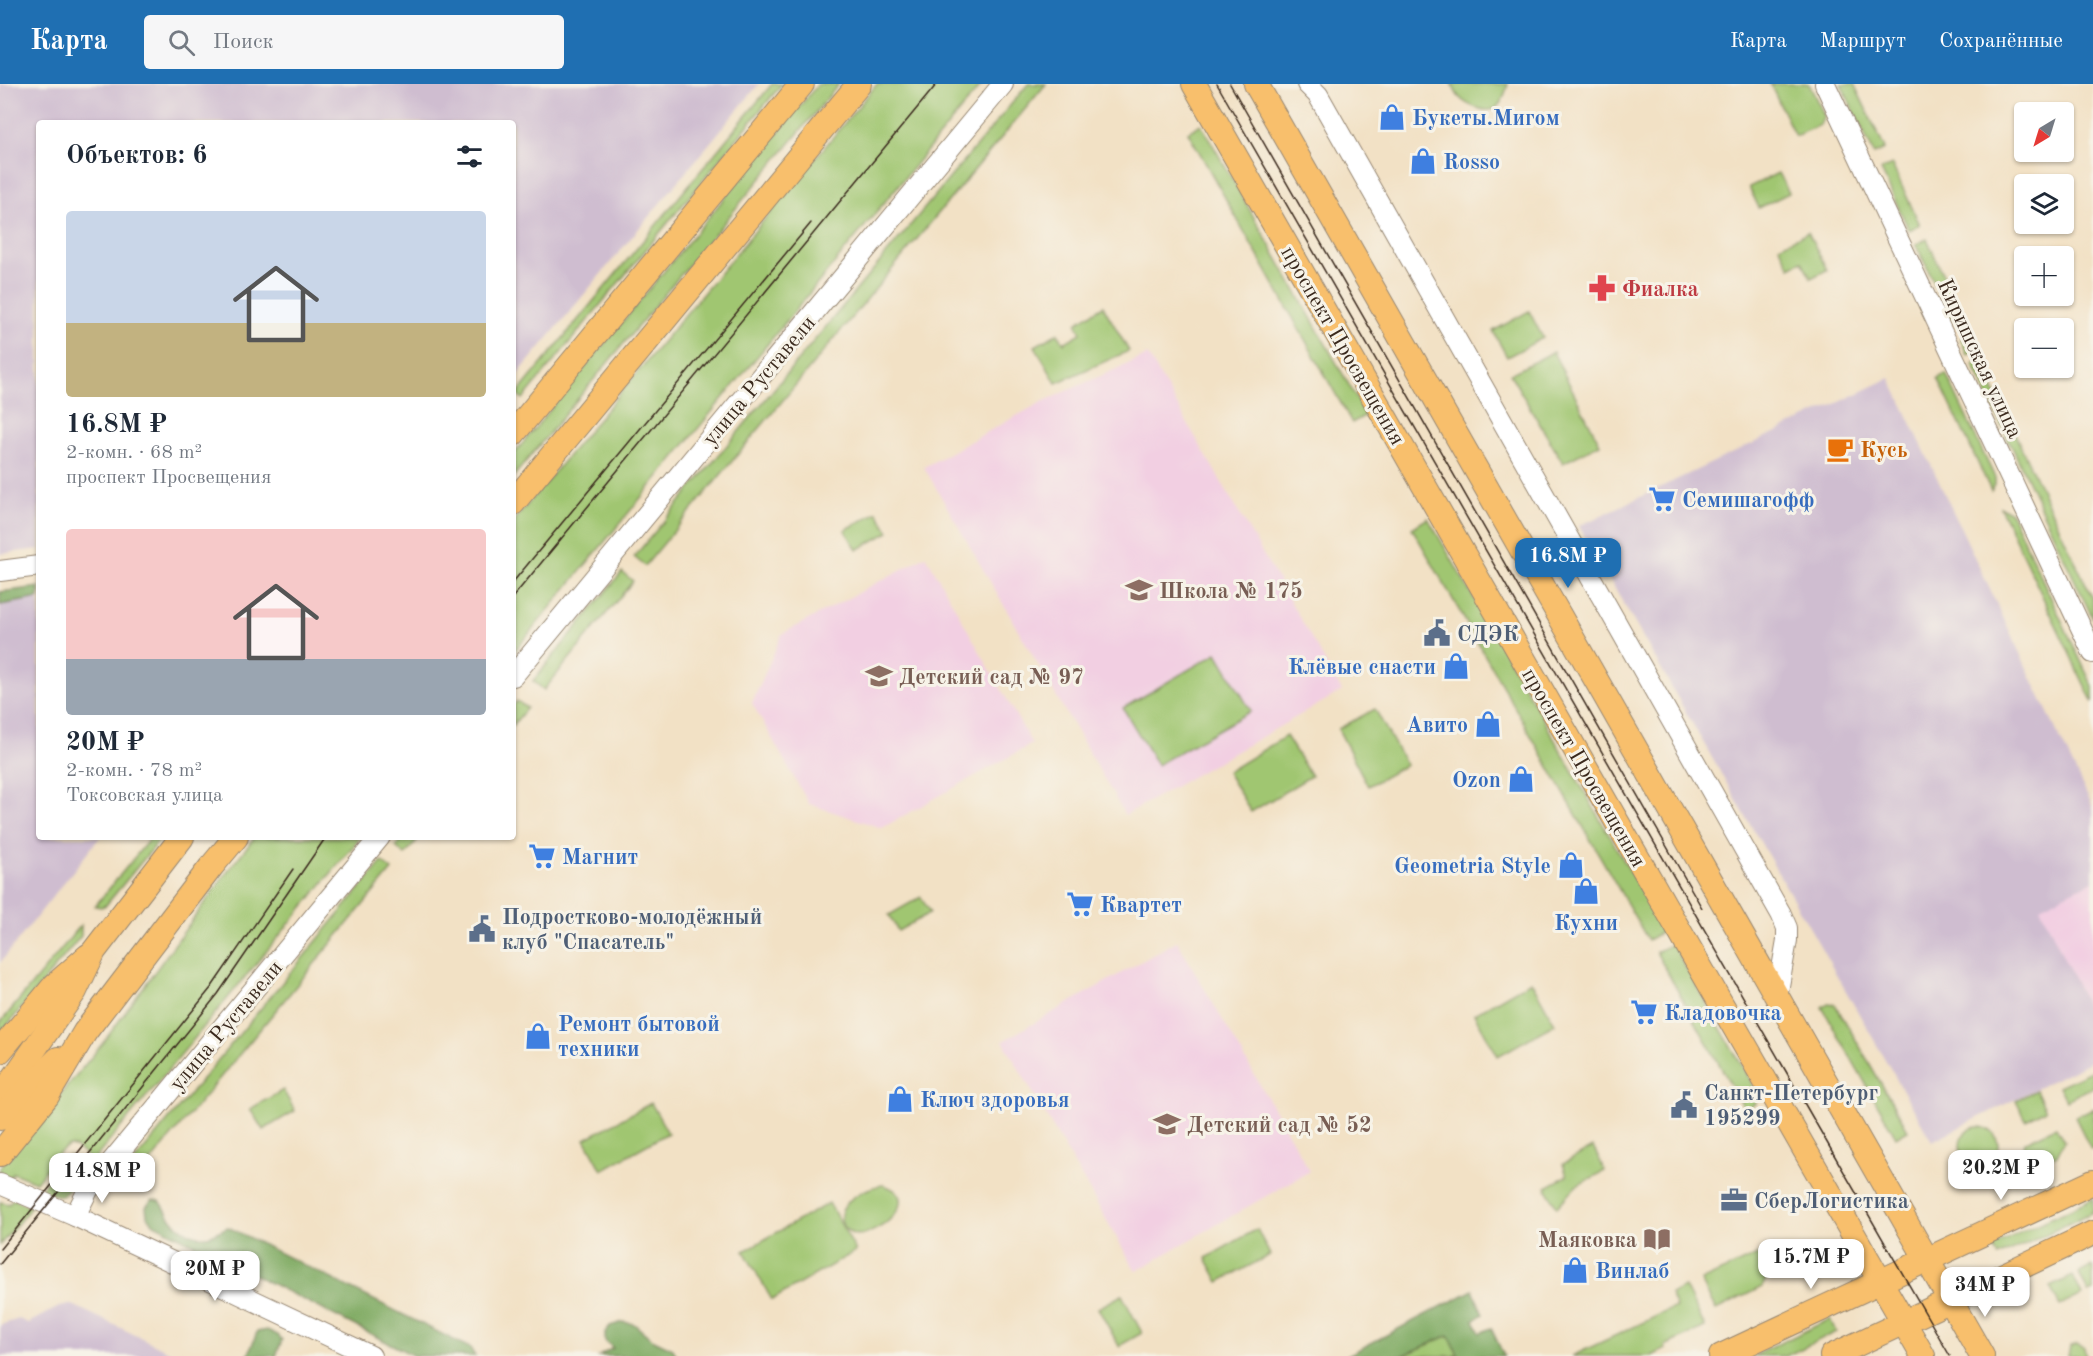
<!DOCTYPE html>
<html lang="ru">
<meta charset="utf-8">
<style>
:root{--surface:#fff;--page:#f6f6f7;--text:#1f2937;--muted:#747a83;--accent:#1f6fb2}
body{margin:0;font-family:"Old Standard TT",serif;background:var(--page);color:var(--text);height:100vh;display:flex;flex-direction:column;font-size:22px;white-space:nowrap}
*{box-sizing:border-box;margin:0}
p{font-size:20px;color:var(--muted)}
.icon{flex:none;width:33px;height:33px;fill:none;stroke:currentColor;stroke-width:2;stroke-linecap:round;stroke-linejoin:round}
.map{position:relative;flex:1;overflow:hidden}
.drawer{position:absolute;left:36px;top:36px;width:480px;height:720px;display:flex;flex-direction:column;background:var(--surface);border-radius:6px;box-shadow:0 2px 4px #0004}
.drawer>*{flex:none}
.needle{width:39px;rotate:218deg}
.controls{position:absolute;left:2014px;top:18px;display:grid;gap:12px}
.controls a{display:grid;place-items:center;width:60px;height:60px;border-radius:6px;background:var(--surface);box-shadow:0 2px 4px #0004;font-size:30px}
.price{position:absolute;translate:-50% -51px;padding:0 14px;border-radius:12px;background:#fff;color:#222;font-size:20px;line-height:39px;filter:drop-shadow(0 2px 3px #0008)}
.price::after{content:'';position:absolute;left:50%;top:36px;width:18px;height:14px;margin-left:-9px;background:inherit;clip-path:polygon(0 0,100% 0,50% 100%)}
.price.on{background:var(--accent);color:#fff}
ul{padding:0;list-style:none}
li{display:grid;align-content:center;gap:12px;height:318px;padding:0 30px}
li span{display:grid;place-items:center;height:186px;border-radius:6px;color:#555}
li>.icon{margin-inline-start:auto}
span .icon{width:108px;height:108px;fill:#fffc;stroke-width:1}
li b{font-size:26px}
h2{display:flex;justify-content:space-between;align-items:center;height:72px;padding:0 30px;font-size:26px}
header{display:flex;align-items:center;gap:36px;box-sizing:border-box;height:84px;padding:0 30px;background:var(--accent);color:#fff}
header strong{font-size:28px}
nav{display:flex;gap:33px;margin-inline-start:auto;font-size:21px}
.search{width:420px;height:54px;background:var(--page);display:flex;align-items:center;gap:15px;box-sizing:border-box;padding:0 21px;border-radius:6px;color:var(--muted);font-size:22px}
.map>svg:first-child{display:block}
.built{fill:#f2cfe2}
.industrial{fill:#cfbdd0}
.green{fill:#a0c671;stroke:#6e7848;stroke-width:1.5}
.forest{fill:#80ab63;stroke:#5e6a40;stroke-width:1.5}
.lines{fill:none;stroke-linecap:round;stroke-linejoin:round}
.minor-casing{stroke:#968672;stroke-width:22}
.major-casing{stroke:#968672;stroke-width:26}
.minor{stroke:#fff;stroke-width:20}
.major{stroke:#f8bf6c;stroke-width:24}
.tram{stroke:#3b2a1e;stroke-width:1.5}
.labels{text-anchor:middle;stroke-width:6;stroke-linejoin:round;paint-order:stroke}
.shop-label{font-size:22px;font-weight:bold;fill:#366cbe;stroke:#f7f3e8;text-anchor:start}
.health-label{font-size:22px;font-weight:bold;fill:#be3a42;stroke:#f7f3e8;text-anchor:start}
.street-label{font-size:22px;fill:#3b2a1e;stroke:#f7f3e8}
.food-label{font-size:22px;font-weight:bold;fill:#c56008;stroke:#f7f3e8;text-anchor:start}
.education-label{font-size:22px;font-weight:bold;fill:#785e54;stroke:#f7f3e8;text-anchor:start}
.service-label{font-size:22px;font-weight:bold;fill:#4e5e75;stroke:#f7f3e8;text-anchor:start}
</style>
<header>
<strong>Карта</strong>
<div class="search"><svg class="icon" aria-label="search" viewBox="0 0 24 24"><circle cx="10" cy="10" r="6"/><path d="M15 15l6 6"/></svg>Поиск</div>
<nav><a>Карта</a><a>Маршрут</a><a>Сохранённые</a></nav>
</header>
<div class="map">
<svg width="2093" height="1272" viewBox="0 0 2093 1272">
<rect width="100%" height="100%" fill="#f7f3e8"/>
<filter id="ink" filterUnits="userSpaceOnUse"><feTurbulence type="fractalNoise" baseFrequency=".0167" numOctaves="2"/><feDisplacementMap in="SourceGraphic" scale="12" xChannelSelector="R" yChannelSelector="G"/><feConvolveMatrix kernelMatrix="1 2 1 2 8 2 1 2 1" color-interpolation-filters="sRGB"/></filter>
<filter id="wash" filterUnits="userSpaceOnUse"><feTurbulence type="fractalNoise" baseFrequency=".008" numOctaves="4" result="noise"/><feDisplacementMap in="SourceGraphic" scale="24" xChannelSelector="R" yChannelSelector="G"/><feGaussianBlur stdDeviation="1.35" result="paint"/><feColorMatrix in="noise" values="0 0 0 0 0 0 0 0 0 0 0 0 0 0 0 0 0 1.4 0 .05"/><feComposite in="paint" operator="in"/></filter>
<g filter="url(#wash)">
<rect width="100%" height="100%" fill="#f2e1c5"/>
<g class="built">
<polygon points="1148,271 1342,607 1125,731 924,383 1042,318"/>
<polygon points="926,472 1032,660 882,744 809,720 752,619 782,550"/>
<polygon points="2093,797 2093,936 2039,822"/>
<polygon points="1177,857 1310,1087 1136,1187 1003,957"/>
</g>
<g class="industrial">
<polygon points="0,0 759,0 513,296 513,39 39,39 39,465 0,470"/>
<polygon points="1890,294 2093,724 2093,797 2040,823 2093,936 2093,976 1932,1057 1579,442"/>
<polygon points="39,514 39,753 100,753 0,879 0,521"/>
<polygon points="63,1221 73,1221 179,1272 0,1272 0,1241 19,1235 28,1239"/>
</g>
<g class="green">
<polygon points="772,0 782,0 523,315 517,310"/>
<polygon points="818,0 839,0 513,393 513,371"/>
<polygon points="877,0 982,0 513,569 513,438"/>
<polygon points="1028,0 1046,0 645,482 634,473"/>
<path d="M1452,0H1508C1506,7 1503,17 1498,22C1489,32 1466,21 1459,13C1456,10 1454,4 1452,0Z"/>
<polygon points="1770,0 1809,0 1824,31 1820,41 1795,52"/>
<polygon points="1841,0 1854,0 1885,65 1874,70"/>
<polygon points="1201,40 1366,331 1352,339 1188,48"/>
<polygon points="1892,81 1920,141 1909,146 1881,86"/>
<polygon points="1778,89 1789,109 1759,124 1749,103"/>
<polygon points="1808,148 1827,186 1811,194 1802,177 1790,183 1779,162"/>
<polygon points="1927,155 1962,233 1956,235 1950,233 1916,160"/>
<polygon points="1103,222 1129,267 1056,299 1035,262 1058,249 1064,259 1081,249 1076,239"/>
<polygon points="1529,227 1543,254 1507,273 1493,247"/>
<polygon points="1967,246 1976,266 1967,270 1961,255"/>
<polygon points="1553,268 1600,360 1563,379 1510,290"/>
<polygon points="1980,276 2093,515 2093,535 1973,280"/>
<polygon points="1946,290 1995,394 1995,401 1991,407 1938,294"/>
<polygon points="2000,423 2010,427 2093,603 2093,619"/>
<polygon points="877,428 889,448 857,466 845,446"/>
<polygon points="1428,434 1664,847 1648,856 1412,444"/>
<polygon points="622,488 633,497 544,606 533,597"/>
<polygon points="1217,569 1251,627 1157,681 1123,624"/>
<polygon points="517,617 527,624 513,641 513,622"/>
<polygon points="1375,625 1406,681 1368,702 1338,645"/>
<polygon points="1286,652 1311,692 1251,728 1227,688"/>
<polygon points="151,753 162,753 106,821 101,823 95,822"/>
<polygon points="255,753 361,753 93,1077 75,1063 69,1062 61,1067 36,1098 13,1089 9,1095 0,1092 0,1083 103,959 230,784"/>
<polygon points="404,753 420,753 405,771 396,763"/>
<polygon points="382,778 392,786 128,1105 118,1097"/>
<polygon points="921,813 930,829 898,847 889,831"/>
<polygon points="81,841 81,852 0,950 0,939"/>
<polygon points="1672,860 1752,999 1753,1013 1756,1019 1745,1026 1656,868"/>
<polygon points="1531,897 1555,940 1498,972 1474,930"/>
<polygon points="1828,919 1834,920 1838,925 1908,1046 1896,1053 1822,923"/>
<polygon points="2093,986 2093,1003 2066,1016 2059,1002"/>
<polygon points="283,1006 295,1027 263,1046 250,1025"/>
<polygon points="2036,1006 2046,1026 2026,1036 2016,1016"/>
<polygon points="651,1019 668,1049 602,1086 585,1055"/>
<polygon points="2093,1024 2093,1064 2091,1065 2075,1033"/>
<circle cx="1979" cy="1062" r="19"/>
<polygon points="2056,1043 2064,1057 2057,1071 2031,1084 2020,1076 2024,1058"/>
<polygon points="1593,1063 1605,1087 1576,1102 1557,1123 1546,1103 1567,1092 1563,1080"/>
<polygon points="69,1071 86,1085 62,1112 39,1107"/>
<path d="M883,1101C928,1114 873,1157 853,1150C847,1148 843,1143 841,1136C838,1117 867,1103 883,1101Z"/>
<polygon points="2093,1114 2093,1128 1998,1173 1992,1162"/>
<polygon points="13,1115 31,1123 0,1161 0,1118 9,1120"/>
<polygon points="829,1119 856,1167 772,1216 744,1167"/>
<polygon points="1257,1145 1270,1171 1219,1198 1206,1174"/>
<polygon points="1768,1166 1775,1179 1762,1203 1716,1226 1701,1197"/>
<polygon points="2093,1182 2093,1207 2088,1209 2079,1189"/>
<polygon points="2073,1192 2082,1211 2060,1222 2050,1203"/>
<polygon points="1685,1203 1705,1243 1665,1262 1666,1265 1652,1272 1572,1272 1676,1223 1670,1210"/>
<polygon points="1122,1211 1142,1249 1119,1262 1098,1224"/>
<polygon points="1830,1235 1836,1248 1786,1272 1753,1272"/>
<polygon points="1450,1251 1458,1270 1454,1272 1402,1272"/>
<polygon points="2077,1260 2084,1263 2086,1272 2068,1272 2070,1262"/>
</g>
<g class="forest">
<polygon points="39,503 39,514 0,521 0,508"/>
<path d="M152,1116L160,1117C165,1123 166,1128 170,1133C178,1145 197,1156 211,1151C217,1149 222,1145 228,1143L470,1264L475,1272H414L154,1140L147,1132L146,1123Z"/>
<polygon points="1473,1206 1483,1230 1474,1236 1480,1249 1491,1244 1504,1272 1454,1272 1458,1270 1449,1251 1402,1272 1346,1272"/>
<polygon points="623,1238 634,1240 652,1255 673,1265 677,1272 599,1272 613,1264 605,1257 605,1249 610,1242"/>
<polygon points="267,1246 278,1251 282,1256 276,1272 248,1272 257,1248"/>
</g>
</g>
<g filter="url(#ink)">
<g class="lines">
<defs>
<g id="minor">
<polyline points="1307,0 1318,11 1781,830 1787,844 1787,856 1777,913"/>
<polyline points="1825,0 2093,569"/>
<polyline points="0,487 39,482"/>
<polyline points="513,592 1003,0"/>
<polyline points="0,1100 75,1132 371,1272"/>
<polyline points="75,1132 88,1106 380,753"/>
</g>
<g id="major">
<polyline points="1194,0 1923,1272"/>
<polyline points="1256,0 1982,1272"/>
<polyline points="513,350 802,0"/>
<polyline points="513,419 859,0"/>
<polyline points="0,967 55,901 88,872"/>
<polyline points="0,1014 75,907 94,867 182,753"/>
<polyline points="0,1034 58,975"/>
<polyline points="0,1070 47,1012 85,948 211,783 236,753"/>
<polyline points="1721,1272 2093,1098"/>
<polyline points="1832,1272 2093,1149"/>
</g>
</defs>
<use href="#minor" class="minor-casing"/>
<use href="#major" class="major-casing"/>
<use href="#minor" class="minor"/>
<use href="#major" class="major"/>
<g class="tram">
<polyline points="1217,0 1950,1272"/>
<polyline points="1230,0 1702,824"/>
<polyline points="513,498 811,139"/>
<polyline points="513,513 937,0"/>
<polyline points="0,1165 211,904 293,785"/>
<polyline points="0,1180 218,910 326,753"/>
</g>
</g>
</g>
<defs>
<symbol id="shop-bare" viewBox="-9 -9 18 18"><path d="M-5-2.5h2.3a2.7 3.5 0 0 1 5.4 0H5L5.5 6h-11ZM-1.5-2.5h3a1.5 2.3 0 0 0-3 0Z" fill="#3f7fe0" stroke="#f7f3e8" stroke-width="2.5" paint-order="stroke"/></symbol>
<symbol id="pharmacy-bare" viewBox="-9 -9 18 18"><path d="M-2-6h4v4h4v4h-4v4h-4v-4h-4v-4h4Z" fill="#e0444e" stroke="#f7f3e8" stroke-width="2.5" paint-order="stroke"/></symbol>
<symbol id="cafe-bare" viewBox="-9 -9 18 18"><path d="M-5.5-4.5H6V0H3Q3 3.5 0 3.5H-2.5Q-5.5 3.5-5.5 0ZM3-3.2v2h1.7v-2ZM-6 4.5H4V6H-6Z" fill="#e8710a" stroke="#f7f3e8" stroke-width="2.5" paint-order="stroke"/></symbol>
<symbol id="supermarket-bare" viewBox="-9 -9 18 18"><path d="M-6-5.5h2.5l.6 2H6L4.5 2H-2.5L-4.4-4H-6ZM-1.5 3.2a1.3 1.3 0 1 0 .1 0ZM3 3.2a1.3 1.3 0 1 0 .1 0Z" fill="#3f7fe0" stroke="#f7f3e8" stroke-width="2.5" paint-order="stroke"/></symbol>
<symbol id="school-bare" viewBox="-9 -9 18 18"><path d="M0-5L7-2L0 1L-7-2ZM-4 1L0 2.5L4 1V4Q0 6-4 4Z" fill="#8d6e63" stroke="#f7f3e8" stroke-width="2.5" paint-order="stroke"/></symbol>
<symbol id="civic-bare" viewBox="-9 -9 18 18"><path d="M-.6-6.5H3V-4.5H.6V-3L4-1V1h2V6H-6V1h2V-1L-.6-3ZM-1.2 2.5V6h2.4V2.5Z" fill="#5c6f8a" stroke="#f7f3e8" stroke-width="2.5" paint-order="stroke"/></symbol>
<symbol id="office-bare" viewBox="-9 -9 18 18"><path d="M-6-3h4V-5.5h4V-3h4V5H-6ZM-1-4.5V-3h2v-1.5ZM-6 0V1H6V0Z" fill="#5c6f8a" stroke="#f7f3e8" stroke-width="2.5" paint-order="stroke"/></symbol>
<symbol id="library-bare" viewBox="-9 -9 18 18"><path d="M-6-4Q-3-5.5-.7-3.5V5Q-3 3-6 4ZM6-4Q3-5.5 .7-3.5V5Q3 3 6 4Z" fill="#8d6e63" stroke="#f7f3e8" stroke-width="2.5" paint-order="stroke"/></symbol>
</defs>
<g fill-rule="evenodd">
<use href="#shop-bare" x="1373" y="14" width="38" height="38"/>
<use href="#shop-bare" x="1404" y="58" width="38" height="38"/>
<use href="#pharmacy-bare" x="1583" y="185" width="38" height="38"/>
<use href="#cafe-bare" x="1821" y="346" width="38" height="38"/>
<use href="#supermarket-bare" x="1643" y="396" width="38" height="38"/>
<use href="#school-bare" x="1120" y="487" width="38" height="38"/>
<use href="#civic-bare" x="1418" y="530" width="38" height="38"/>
<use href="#shop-bare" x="1437" y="563" width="38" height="38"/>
<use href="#school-bare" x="860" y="573" width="38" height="38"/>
<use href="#shop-bare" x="1469" y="621" width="38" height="38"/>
<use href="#shop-bare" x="1502" y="676" width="38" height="38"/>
<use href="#supermarket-bare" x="523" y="753" width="38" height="38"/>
<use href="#shop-bare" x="1552" y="762" width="38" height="38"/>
<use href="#shop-bare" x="1567" y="788" width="38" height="38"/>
<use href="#supermarket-bare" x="1061" y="801" width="38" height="38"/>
<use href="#civic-bare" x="463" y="826" width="38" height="38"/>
<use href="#supermarket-bare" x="1625" y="909" width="38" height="38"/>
<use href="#shop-bare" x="519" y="933" width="38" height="38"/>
<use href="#shop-bare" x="881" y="996" width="38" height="38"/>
<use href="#civic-bare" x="1665" y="1002" width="38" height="38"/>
<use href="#school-bare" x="1148" y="1021" width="38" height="38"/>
<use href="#office-bare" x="1715" y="1097" width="38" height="38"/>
<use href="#library-bare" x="1638" y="1136" width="38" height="38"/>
<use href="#shop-bare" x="1556" y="1167" width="38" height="38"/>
</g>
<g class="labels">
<g class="shop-label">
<text x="1412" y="41">Букеты.Мигом</text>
<text x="1443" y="85">Rosso</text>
<text x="1682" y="423">Семишагофф</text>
<text x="1436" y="590" text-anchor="end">Клёвые снасти</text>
<text x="1468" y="648" text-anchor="end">Авито</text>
<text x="1501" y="703" text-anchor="end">Ozon</text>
<text x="562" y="780">Магнит</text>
<text x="1551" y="789" text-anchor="end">Geometria Style</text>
<text x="1100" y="828">Квартет</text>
<text x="1586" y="846" text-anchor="middle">Кухни</text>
<text x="1664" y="936">Кладовочка</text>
<text x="558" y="947">Ремонт бытовой<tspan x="558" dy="25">техники</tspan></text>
<text x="920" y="1023">Ключ здоровья</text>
<text x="1595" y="1194">Винлаб</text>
</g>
<g class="health-label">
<text x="1622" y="212">Фиалка</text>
</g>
<g class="street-label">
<text transform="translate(1344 261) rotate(60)" y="8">проспект Просвещения</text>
<text transform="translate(1981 274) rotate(65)" y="8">Киришская улица</text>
<text transform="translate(758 296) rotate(-50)" y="8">улица Руставели</text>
<text transform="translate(1585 683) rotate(60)" y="8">проспект Просвещения</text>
<text transform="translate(225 941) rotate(-50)" y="8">улица Руставели</text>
</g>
<g class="food-label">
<text x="1860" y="373">Кусь</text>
</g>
<g class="education-label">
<text x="1159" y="514">Школа № 175</text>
<text x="899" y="600">Детский сад № 97</text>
<text x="1187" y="1048">Детский сад № 52</text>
<text x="1637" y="1163" text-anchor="end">Маяковка</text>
</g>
<g class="service-label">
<text x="1457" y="557">СДЭК</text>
<text x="502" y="840">Подростково-молодёжный<tspan x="502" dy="25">клуб "Спасатель"</tspan></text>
<text x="1704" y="1016">Санкт-Петербург<tspan x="1704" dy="25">195299</tspan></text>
<text x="1754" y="1124">СберЛогистика</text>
</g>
</g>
</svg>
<div class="controls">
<a><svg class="needle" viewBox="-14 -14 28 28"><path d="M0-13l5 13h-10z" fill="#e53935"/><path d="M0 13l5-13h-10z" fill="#747a83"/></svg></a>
<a><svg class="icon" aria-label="layers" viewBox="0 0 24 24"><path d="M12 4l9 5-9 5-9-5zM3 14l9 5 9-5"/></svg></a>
<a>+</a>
<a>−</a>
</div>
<b class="price on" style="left:1568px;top:505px">16.8M ₽</b>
<b class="price" style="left:2001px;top:1117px">20.2M ₽</b>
<b class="price" style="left:102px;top:1120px">14.8M ₽</b>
<b class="price" style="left:1811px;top:1206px">15.7M ₽</b>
<b class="price" style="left:215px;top:1218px">20M ₽</b>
<b class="price" style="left:1985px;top:1234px">34M ₽</b>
<section class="drawer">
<h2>Объектов: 6<svg class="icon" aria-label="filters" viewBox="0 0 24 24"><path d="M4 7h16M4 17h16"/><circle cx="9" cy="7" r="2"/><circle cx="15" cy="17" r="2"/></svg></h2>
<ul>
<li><span style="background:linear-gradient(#c9d6e8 60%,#c2b280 0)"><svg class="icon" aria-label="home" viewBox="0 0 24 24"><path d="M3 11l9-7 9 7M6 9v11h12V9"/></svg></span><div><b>16.8M ₽</b><p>2-комн. · 68 m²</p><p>проспект Просвещения</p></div></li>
<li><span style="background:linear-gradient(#f6c9c9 70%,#9aa5b1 0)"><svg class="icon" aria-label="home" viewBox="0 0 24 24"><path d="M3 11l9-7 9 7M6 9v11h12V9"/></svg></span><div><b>20M ₽</b><p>2-комн. · 78 m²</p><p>Токсовская улица</p></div></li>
</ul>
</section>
</div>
